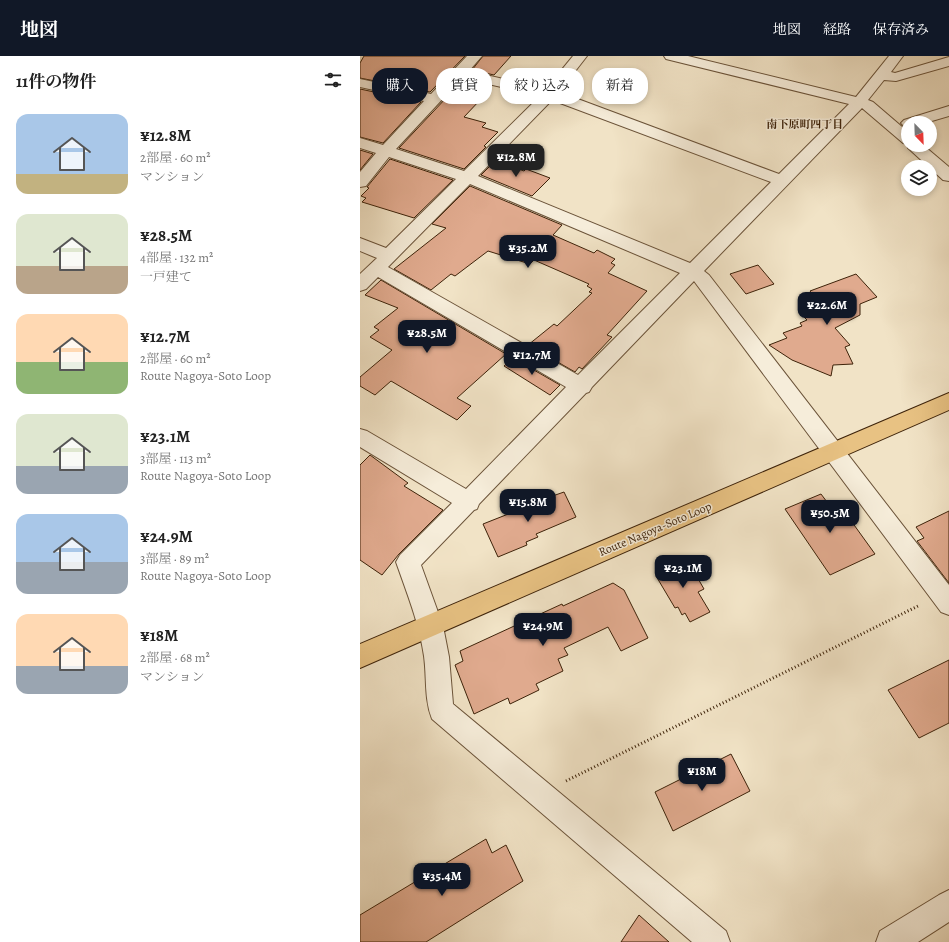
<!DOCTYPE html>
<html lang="ja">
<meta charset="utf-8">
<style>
:root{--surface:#fff;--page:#f6f6f6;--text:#222;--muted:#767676;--accent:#111827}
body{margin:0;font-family:Alegreya,"Noto Serif JP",serif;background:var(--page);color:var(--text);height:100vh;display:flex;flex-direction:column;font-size:15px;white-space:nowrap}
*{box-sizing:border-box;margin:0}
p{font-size:13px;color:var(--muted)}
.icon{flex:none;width:22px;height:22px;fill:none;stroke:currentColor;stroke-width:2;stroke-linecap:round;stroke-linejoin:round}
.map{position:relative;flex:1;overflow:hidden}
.panel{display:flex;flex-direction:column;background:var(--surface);width:360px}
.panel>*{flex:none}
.guide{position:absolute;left:12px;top:12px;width:380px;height:36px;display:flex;gap:8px}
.needle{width:26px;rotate:157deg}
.buttons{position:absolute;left:541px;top:60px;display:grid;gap:8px}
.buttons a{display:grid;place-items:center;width:36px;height:36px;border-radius:50%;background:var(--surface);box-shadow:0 2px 6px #0003;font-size:20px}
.price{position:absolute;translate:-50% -34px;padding:0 9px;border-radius:8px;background:var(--accent);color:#fff;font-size:13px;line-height:26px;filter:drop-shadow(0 1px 2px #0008)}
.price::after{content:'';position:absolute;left:50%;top:24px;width:12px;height:9px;margin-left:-6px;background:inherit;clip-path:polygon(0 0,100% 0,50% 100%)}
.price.current{background:#222;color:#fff}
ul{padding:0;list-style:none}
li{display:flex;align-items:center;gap:12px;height:100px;padding:0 16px}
li span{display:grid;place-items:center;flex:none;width:112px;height:80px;border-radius:12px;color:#555}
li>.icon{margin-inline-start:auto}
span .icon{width:48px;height:48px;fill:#fffc;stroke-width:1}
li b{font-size:17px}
h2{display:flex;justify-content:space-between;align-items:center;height:48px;padding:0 16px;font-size:17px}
.chip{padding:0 14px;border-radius:16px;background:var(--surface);box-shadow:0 2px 6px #0003;font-size:14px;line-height:36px}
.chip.current{background:var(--accent);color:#fff}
header{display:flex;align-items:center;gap:24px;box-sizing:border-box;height:56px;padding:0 20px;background:var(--accent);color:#fff}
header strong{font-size:19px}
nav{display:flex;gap:22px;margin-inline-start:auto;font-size:14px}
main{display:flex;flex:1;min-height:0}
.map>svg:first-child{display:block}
.building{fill:#e0aa8e;stroke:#3e230a}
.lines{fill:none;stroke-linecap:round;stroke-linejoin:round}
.minor-casing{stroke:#6b5339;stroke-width:2}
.major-casing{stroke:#3e230a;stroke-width:2}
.path{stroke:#3e230a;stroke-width:3;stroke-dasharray:1 2.5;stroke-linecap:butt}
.minor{fill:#f6edda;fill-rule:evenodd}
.major{fill:#e8c283;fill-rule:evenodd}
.labels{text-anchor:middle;stroke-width:3;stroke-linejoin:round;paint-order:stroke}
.far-neighbourhood-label{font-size:11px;font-weight:bold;fill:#3e230a;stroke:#f6edda}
.street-label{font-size:12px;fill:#3e230a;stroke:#f6edda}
</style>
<header>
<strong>地図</strong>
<nav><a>地図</a><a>経路</a><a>保存済み</a></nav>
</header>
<main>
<section class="panel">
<h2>11件の物件<svg class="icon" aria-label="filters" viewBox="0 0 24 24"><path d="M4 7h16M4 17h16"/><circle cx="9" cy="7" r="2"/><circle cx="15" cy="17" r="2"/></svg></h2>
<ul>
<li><span style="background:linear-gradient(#a9c7e8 75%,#c2b280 0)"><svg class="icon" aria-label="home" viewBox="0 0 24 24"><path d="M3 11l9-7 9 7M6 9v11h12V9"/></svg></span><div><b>¥12.8M</b><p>2部屋 · 60 m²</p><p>マンション</p></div></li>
<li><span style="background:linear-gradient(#dfe7d0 65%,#b9a48a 0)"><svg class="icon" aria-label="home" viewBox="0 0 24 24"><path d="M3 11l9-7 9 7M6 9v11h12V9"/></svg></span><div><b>¥28.5M</b><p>4部屋 · 132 m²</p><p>一戸建て</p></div></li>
<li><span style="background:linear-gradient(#ffd9b3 60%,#8fb573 0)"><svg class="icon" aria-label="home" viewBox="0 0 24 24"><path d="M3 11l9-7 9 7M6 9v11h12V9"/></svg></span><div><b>¥12.7M</b><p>2部屋 · 60 m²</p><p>Route Nagoya-Soto Loop</p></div></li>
<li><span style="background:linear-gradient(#dfe7d0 65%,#9aa5b1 0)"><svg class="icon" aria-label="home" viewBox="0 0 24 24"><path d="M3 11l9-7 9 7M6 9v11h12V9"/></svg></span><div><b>¥23.1M</b><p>3部屋 · 113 m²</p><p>Route Nagoya-Soto Loop</p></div></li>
<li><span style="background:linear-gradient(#a9c7e8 60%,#9aa5b1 0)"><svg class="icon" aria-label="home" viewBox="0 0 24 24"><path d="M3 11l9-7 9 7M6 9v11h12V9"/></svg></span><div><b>¥24.9M</b><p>3部屋 · 89 m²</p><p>Route Nagoya-Soto Loop</p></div></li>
<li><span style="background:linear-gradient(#ffd9b3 65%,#9aa5b1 0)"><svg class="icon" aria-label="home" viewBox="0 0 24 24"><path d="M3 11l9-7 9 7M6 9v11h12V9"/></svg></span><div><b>¥18M</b><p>2部屋 · 68 m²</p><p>マンション</p></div></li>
</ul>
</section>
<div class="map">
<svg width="589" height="886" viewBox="0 0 589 886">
<rect width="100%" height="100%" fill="#f1e3c6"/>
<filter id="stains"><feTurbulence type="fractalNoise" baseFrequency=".005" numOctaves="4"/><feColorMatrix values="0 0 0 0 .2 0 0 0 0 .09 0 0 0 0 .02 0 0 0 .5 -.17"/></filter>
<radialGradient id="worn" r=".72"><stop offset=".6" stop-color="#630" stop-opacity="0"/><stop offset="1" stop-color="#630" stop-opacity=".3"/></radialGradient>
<g class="building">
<polygon points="4,0 105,0 70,36 0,22 0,7"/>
<polygon points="123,0 151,0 134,19 112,14"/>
<polygon points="103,24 126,29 116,42 121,43 104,61 126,67 122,71 138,76 124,90 126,91 104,113 39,92"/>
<polygon points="0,33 61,46 23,87 0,81"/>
<polygon points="0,94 13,98 0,114"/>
<polygon points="30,103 93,124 54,162 2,146 6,142 1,140 9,132 7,131"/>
<polygon points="136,104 164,115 166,113 190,122 172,140 121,119"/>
<polygon points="110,130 202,169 193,179 234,197 237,194 255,203 251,207 255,209 248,217 287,235 247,279 252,281 222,313 219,311 215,316 168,289 194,268 197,270 232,237 229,236 232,233 227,230 229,228 174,204 170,208 128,195 95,220 91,218 71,234 34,213 86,172 72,168"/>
<polygon points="398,209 414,228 386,238 370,218"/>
<polygon points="496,218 517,241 500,248 500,259 475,272 490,289 485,291 493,308 473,309 471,320 432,304 409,289 427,282 423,277 442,270 440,267 447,264 444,261 465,254 450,235"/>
<polygon points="21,224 146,298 97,342 111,350 97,364 31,325 15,339 0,330 0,321 32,294 10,281 19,274 14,271 38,252 5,239"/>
<polygon points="153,302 200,329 190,339 144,310"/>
<polygon points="10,399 48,427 44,430 83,454 39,498 22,519 0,504 0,409"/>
<polygon points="204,436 216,461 176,478 178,481 166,486 167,489 138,501 123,468 166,451 165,447 183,440 184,443"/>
<polygon points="461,438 476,458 484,455 515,498 470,519 425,453"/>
<polygon points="589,455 589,527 557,485 564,482 556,471"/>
<polygon points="318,501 323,509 329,507 344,533 338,536 350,556 330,566 325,557 322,559 318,551 315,552 296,520 303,517 300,513"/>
<polygon points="253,527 264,534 288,582 261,595 248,571 204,592 208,599 198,603 203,615 176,628 179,634 150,648 148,642 114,658 95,609 103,605 100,595 202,548 203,550"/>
<polygon points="589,604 589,667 559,682 528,634"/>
<polygon points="371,698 390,735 313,775 295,736"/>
<polygon points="126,783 132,797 146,789 163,825 66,886 0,886 0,859"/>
<polygon points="279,859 309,886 261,886"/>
</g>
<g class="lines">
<defs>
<g id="minor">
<path d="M107,0H122L109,15L186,33L213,0H227L199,36L419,118L489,48L306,3L304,0H328L496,41L529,0H543L531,16L535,17L589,1V10L536,25L524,24L508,44L513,46L548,76V89H563L589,111V125L583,124L548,92L547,88L543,87L502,52L344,215L349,219L589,529V559L581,556L334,225L232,331L229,336L226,337L119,448L117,453L114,454L61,509L83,570L89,601L93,648L366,875L370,886H332L72,663C64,643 67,621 64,600C59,567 47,537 36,506L40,499L92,447L0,391V373L7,375L106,433L206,331L18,221L6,233L0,235V218L17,202L0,195V182L26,192L96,123L29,101L6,130L0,131V116L16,97L0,92V82L23,89L64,45L0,31V23L71,38ZM102,22L180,40L104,115L36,93ZM192,44L411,126L330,207L118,120ZM110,128L320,217L218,319L28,211Z"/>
<polygon points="589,50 589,60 565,67 548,67 548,71 544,70 541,67 544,64"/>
<polygon points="589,834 589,866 558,886 516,886 520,875 579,839"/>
</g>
<polygon id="major" points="589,337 589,354 0,612 0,588"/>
</defs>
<use href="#minor" class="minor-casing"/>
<use href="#major" class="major-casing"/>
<polyline class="path" points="206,725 560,549"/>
<use href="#minor" class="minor"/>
<use href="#major" class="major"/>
</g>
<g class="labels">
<g class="far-neighbourhood-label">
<text x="445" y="72">南下原町四丁目</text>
</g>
<g class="street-label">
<text transform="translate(295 473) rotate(-23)" y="4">Route Nagoya-Soto Loop</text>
</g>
</g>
<rect width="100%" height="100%" filter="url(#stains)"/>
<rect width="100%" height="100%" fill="url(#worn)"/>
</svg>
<div class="buttons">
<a><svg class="needle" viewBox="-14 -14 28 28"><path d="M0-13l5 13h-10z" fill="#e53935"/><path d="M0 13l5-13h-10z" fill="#767676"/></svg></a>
<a><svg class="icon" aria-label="layers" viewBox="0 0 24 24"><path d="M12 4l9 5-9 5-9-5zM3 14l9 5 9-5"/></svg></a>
</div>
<b class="price current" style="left:156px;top:122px">¥12.8M</b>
<b class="price" style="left:168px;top:213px">¥35.2M</b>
<b class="price" style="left:467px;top:270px">¥22.6M</b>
<b class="price" style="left:67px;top:298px">¥28.5M</b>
<b class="price" style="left:172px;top:320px">¥12.7M</b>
<b class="price" style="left:168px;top:467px">¥15.8M</b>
<b class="price" style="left:470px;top:478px">¥50.5M</b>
<b class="price" style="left:323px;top:533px">¥23.1M</b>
<b class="price" style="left:183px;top:591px">¥24.9M</b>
<b class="price" style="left:342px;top:736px">¥18M</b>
<b class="price" style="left:82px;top:841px">¥35.4M</b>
<div class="guide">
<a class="chip current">購入</a>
<a class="chip">賃貸</a>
<a class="chip">絞り込み</a>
<a class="chip">新着</a>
</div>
</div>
</main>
